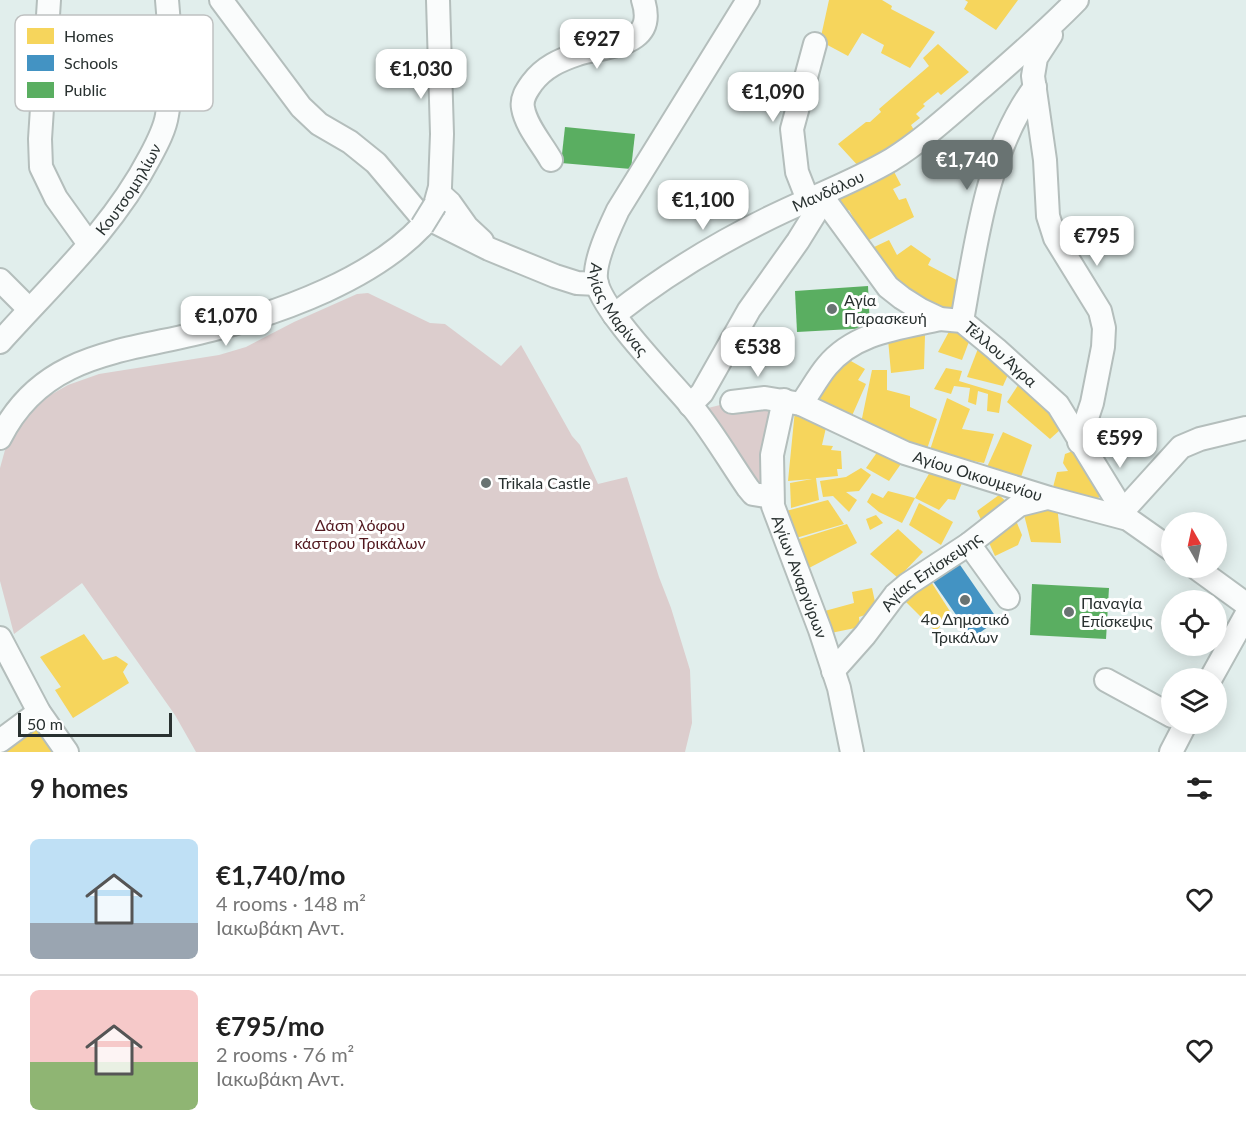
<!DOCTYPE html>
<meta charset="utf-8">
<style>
:root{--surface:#fff;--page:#f2f2f2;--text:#222;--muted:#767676;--line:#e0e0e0;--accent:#697372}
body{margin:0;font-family:Lato,sans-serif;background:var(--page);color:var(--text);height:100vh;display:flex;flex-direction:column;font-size:22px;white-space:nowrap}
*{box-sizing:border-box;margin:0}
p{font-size:20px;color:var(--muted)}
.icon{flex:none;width:33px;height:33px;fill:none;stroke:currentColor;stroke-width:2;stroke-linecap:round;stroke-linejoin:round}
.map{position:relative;height:752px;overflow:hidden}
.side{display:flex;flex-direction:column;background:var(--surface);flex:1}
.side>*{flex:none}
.needle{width:39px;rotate:351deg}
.tools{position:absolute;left:1161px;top:512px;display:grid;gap:12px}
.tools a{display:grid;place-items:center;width:66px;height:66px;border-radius:50%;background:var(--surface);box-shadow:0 3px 15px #0003;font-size:30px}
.scale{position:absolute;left:18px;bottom:15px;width:154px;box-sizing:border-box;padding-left:6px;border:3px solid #293130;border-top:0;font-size:16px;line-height:21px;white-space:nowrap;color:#293130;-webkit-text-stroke:4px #fff;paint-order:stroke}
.price{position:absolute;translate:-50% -51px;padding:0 14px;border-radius:12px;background:#fff;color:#222;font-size:20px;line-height:39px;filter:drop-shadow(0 2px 3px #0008)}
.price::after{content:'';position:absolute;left:50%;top:36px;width:18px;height:14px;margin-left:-9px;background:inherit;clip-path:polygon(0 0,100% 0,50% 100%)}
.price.current{background:var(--accent);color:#fff}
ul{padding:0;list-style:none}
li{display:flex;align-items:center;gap:18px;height:150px;padding:0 30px}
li+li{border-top:2px solid var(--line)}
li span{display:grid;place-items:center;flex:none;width:168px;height:120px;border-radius:9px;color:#555}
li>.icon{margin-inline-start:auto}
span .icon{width:72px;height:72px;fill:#fffc;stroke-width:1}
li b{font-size:26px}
h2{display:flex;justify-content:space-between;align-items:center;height:72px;padding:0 30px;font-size:26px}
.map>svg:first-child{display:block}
.green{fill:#dccdcd}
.homes{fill:#f6d55c}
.schools{fill:#4393c3}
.public{fill:#5aae61}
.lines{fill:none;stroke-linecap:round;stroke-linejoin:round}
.street-casing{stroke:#b4bebc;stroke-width:26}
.street{stroke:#fafcfc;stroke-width:22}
.street-bridge-casing{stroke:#b4bebc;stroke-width:26;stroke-linecap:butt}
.street-bridge{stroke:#fafcfc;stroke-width:22}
.poi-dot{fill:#697372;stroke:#fff;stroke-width:2}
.labels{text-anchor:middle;stroke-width:6;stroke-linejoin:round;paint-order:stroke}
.street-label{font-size:16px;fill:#293130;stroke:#fff}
.poi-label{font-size:16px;fill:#293130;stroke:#fff;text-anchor:start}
.park-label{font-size:16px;fill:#52181f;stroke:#fff}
.key{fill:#fff;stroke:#bfc1c1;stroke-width:1.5}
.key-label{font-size:16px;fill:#293130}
</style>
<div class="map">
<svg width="1246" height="752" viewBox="0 0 1246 752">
<rect width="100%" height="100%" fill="#e1eeec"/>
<g class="green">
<polygon points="368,293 430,323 445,324 501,366 521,345 572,436 580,445 598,484 627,477 659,577 671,608 690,670 692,723 685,752 196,752 175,715 82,583 14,634 0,581 0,468 5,450 30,411 45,398 68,385 99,374 219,355 246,347 294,322 357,294"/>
<polygon points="784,400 759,495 696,411 732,402"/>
</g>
<g class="homes">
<polygon points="829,0 882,0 892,6 891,9 935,32 910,68 881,53 884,45 862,33 848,56 820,41"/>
<polygon points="965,0 1018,0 996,30 964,9 968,2"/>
<polygon points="938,44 969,72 941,95 938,92 923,104 925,106 916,114 920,118 911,125 914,130 861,169 838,144 866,122 870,122 881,112 879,109 929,66 923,58"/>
<polygon points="891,166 901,185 893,189 899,200 906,198 914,217 865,242 851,221 854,219 849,210 844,212 834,192"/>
<polygon points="889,240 897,255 911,245 931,259 928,265 966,285 954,313 895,284 872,248"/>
<polygon points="952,326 970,339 962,360 938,352"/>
<polygon points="925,335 924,369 891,373 888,339"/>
<polygon points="979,346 1011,368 1003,386 967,377"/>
<polygon points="842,356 865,369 858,380 866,384 851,418 813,402"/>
<polygon points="946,368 962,371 959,381 1002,394 999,413 987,411 988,394 978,391 976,405 968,402 970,388 954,386 951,394 934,389"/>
<polygon points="872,370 887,370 887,390 910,396 910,407 937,419 926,452 860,428"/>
<polygon points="1024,376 1070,421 1050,439 1007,402"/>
<polygon points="947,398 970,409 962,429 994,434 984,463 929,453"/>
<polygon points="795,410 828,419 822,445 833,446 831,450 841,451 842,469 837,469 838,476 816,478 819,500 791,508 790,483 812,479 788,481"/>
<polygon points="1003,432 1032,445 1021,477 987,467"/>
<polygon points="1081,448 1107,488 1093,504 1052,491 1057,472 1068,471 1063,463 1065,454"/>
<polygon points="878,451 903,461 889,481 866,468"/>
<polygon points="934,465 964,478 955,500 948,499 939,510 915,498"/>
<polygon points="861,468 871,475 859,491 846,492 857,500 849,512 833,496 823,497 820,481 846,477"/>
<polygon points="888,491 915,498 902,523 879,512 867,502 872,493 883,498"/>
<polygon points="999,495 1011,506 984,526 977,511"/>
<polygon points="828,500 844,524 796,538 786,511"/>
<polygon points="919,503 953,522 941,545 909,525"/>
<polygon points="1057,505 1061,543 1031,542 1022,507"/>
<polygon points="876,515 883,523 870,530 866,519"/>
<polygon points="1015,518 1022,535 1018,545 995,556 986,536"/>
<polygon points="847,524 857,543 809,568 796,540"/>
<polygon points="898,529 923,552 898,578 870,554"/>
<polygon points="928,577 953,616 935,631 902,598"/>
<polygon points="872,588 877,611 859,617 860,627 826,634 821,612 854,603 852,592"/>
<polygon points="84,634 103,660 116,656 128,664 123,672 129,683 73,718 55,690 61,687 40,657"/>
<polygon points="39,722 60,752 0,752"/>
</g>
<polygon class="schools" points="958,562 998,620 972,638 932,580"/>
<g class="public">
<polygon points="565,127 635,134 631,169 561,163"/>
<polygon points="868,286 870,328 797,332 795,291"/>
<polygon points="1032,584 1109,588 1106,639 1030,635"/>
</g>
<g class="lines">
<defs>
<g id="street">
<polyline points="49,0 40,139 41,167 56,198 89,244"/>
<polyline points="221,0 301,107 319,124 350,142 376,163 419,214 489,249 555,276 577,283 597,284"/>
<path id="s1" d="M748,0L618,210C610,227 594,260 596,279C599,309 672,382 694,409C714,434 730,462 748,488L753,494L772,497"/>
<polyline points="1051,35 1036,58 1033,76 1045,160 1048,216 1055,238 1100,311 1104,328 1103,347 1092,403 1079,442"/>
<path d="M551,160C542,144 526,126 523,108C521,98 527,90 532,83C544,67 560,60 578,54C608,45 658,47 643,0"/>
<polyline points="439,193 450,203 467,227 482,241"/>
<path id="s2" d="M821,195L888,287L902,298L921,310L940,319L962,321L996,349L1058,405L1128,519"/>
<polyline points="808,200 797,172 792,129 815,44"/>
<polyline points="435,205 440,187 442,134 438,0"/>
<polyline points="0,280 29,309"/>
<path id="s3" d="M614,315C666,274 724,239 784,211C820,194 857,180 891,160C923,140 951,114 980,89C1013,60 1046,32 1077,0"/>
<path d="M962,321C976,243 987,151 1035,87"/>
<path id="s4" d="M0,342C53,283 113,228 150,157C157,144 165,129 167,115C174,80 170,35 167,0"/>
<path id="s5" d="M784,400L772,455L773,506L820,630L839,688L852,752"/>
<path id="s6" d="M732,402L765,398L801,404L905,453L1049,498L1128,519L1172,550"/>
<path d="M801,404C810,392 817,378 827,366C855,332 900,328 940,319"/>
<polyline points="690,405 702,393 749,310 798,241 824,199"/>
<path d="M0,438C44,349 131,352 215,329C284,311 372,279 422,226"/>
<polyline points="1122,512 1181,447 1200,439 1246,428"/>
<polyline points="969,544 1008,598"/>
<polyline points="1195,567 1246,604"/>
<polyline points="0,638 39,712 67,752"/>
<path id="s7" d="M833,671L865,635L895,595L908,584L969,544L1019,505L1047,498"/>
<polyline points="1211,678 1246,615"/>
<polyline points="1106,680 1172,716"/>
<polyline points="0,741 39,712"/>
<polyline points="1171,752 1186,723"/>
</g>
</defs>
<use href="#street" class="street-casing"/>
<use href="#street" class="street"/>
<defs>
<polyline id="street-bridge" points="422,226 435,205"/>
</defs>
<use href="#street-bridge" class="street-bridge-casing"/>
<use href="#street-bridge" class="street-bridge"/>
</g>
<g class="poi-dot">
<circle cx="832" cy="309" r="6"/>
<circle cx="486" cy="483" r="6"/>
<circle cx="965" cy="600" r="6"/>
<circle cx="1069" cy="612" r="6"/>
</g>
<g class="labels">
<g class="street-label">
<text dy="6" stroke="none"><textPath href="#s4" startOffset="200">Κουτσομηλίων</textPath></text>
<text dy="6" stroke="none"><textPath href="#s3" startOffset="248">Μανδάλου</textPath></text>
<text dy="6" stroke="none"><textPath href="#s1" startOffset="357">Αγίας Μαρίνας</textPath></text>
<text dy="6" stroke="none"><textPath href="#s2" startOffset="248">Τέλλου Άγρα</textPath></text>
<text dy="6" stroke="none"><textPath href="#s6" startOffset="261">Αγίου Οικουμενίου</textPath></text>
<text dy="6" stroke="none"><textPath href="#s7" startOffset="141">Αγίας Επίσκεψης</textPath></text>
<text dy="6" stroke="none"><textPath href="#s5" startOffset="183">Αγίων Αναργύρων</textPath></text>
</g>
<g class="poi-label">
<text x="844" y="306">Αγία<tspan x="844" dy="18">Παρασκευή</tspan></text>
<text x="498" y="489">Trikala Castle</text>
<text x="1081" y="609">Παναγία<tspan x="1081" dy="18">Επίσκεψις</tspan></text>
<text x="965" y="625" text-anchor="middle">4ο Δημοτικό<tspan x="965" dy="18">Τρικάλων</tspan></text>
</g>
<g class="park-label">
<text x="360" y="531">Δάση λόφου<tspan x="360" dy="18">κάστρου Τρικάλων</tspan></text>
</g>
</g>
<rect x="15" y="15" width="198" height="96" rx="9" class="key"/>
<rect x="27" y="28" width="27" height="16" fill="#f6d55c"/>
<rect x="27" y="55" width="27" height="16" fill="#4393c3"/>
<rect x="27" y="82" width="27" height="16" fill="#5aae61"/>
<g class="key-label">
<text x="64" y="42">Homes</text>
<text x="64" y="69">Schools</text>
<text x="64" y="96">Public</text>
</g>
</svg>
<div class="tools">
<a><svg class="needle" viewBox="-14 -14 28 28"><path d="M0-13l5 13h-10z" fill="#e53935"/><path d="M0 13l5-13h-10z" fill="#767676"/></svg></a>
<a><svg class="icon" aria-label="locate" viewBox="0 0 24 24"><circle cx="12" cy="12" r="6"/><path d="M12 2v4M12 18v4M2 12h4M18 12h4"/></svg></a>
<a><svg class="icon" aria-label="layers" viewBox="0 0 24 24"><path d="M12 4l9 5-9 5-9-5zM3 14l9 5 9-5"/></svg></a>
</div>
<div class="scale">50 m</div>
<b class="price" style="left:597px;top:70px">€927</b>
<b class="price" style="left:421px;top:100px">€1,030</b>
<b class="price" style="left:773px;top:123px">€1,090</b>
<b class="price current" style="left:967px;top:191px">€1,740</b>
<b class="price" style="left:703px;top:231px">€1,100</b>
<b class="price" style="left:1097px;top:267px">€795</b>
<b class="price" style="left:226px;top:347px">€1,070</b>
<b class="price" style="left:758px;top:378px">€538</b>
<b class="price" style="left:1120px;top:469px">€599</b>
</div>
<section class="side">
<h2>9 homes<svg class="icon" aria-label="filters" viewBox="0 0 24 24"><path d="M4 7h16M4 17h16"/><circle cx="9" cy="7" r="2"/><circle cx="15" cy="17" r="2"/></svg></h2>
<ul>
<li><span style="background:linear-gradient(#bfe0f5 70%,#9aa5b1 0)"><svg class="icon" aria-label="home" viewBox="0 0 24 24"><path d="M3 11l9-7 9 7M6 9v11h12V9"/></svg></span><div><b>€1,740/mo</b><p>4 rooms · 148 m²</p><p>Ιακωβάκη Αντ.</p></div><svg class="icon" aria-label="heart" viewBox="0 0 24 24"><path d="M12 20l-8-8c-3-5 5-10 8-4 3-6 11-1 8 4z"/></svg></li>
<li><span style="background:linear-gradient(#f6c9c9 60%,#8fb573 0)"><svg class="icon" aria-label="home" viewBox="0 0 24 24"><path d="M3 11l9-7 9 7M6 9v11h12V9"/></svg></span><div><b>€795/mo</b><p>2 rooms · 76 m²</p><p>Ιακωβάκη Αντ.</p></div><svg class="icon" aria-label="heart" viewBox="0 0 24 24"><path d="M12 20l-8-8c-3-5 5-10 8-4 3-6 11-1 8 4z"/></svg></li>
</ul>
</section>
